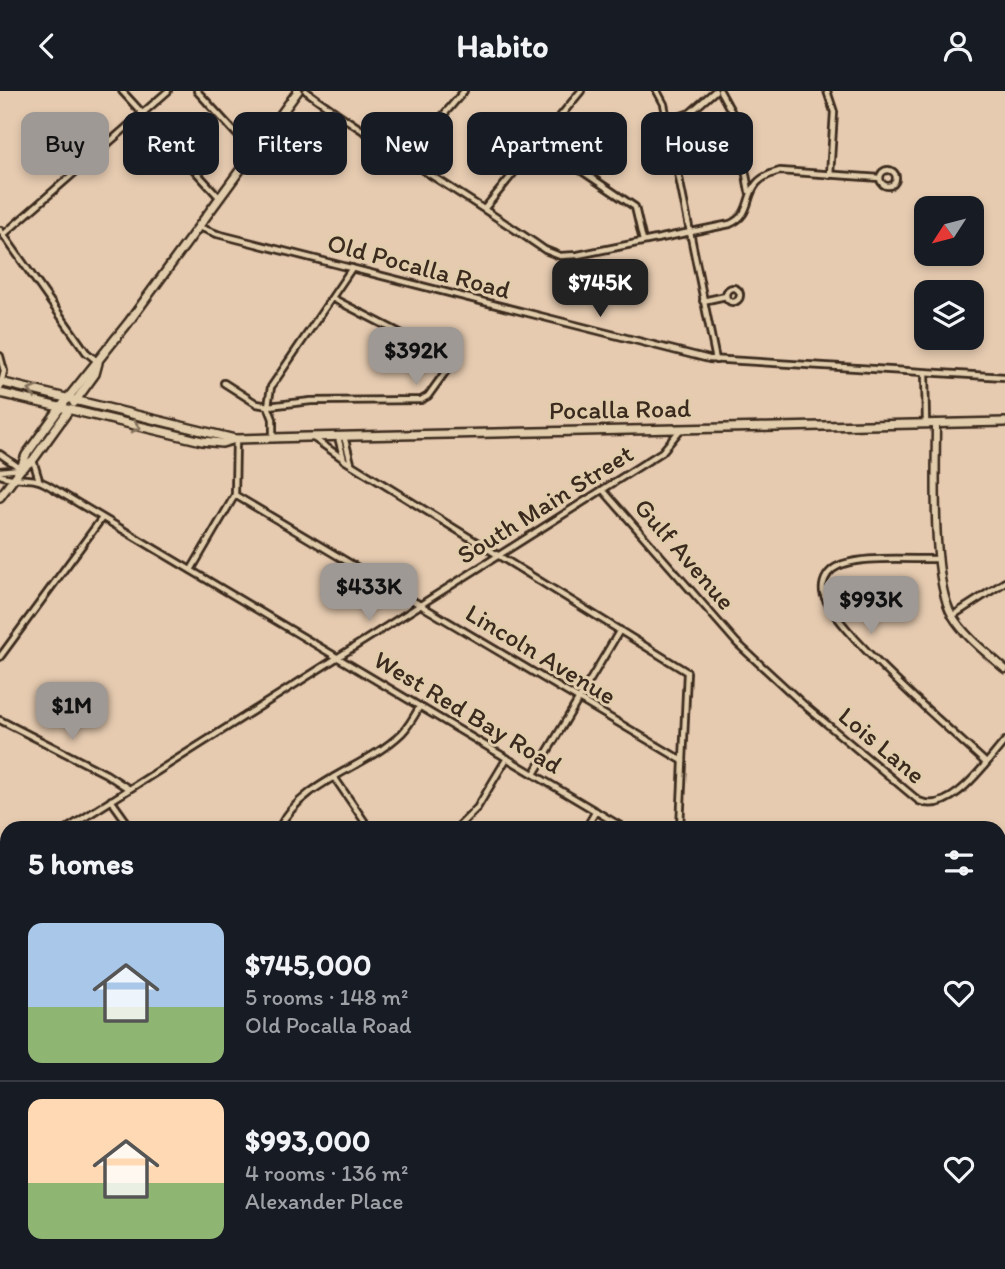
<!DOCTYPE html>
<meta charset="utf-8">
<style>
:root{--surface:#171b24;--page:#242831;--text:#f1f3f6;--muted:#9ea1a6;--line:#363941;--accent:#9f9995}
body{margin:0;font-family:Itim,sans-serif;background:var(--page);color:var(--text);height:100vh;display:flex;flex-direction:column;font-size:26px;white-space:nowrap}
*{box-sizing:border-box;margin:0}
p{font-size:23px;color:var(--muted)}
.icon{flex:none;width:38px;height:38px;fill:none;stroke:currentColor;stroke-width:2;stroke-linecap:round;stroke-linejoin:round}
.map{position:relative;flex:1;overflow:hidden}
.side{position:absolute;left:0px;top:730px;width:1006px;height:450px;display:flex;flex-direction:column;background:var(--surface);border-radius:21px 21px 0 0;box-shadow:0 4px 10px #0003}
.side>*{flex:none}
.top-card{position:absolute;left:21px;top:21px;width:964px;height:63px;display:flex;gap:14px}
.needle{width:46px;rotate:234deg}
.buttons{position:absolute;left:914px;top:105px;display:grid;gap:14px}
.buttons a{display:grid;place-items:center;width:70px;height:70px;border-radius:14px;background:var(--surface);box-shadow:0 4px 10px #0003;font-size:35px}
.price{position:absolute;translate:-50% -60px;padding:0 16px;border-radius:14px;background:var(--accent);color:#111;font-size:23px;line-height:46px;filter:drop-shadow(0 2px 4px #0008)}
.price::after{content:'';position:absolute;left:50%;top:42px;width:21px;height:16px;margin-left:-10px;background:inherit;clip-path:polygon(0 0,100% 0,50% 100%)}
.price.on{background:#222;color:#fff}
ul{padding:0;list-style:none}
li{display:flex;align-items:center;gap:21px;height:175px;padding:0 28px}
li+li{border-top:2px solid var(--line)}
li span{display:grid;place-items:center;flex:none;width:196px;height:140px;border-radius:14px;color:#555}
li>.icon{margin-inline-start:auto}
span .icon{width:84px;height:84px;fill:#fffc;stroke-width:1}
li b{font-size:30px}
h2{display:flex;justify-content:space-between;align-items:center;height:84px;padding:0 28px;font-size:30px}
.pill{padding:0 24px;border-radius:14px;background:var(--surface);box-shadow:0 4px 10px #0003;font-size:24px;line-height:63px}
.pill.on{background:var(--accent);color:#111}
header{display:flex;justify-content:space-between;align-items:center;height:91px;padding:0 28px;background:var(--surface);font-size:32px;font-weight:800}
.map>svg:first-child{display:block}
.green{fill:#cddc90;stroke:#848357;stroke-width:2}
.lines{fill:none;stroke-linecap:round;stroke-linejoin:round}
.minor-casing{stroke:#3b2a1e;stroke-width:10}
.tertiary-casing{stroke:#3b2a1e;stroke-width:11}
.secondary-casing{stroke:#3b2a1e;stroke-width:12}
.primary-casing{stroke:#3b2a1e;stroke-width:12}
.trunk-casing{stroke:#3b2a1e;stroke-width:13}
.minor{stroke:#e1ccab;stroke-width:4.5}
.tertiary{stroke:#e1ccab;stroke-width:6}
.secondary{stroke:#e1ccab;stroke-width:7}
.primary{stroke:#e1ccab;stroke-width:7}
.trunk{stroke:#e1ccab;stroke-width:8}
.oneway{stroke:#86735d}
.labels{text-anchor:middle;stroke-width:6;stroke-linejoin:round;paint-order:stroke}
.street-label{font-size:26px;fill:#3b2a1e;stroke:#e1ccab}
</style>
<header><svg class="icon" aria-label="back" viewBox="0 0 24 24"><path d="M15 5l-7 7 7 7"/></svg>Habito<svg class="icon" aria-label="person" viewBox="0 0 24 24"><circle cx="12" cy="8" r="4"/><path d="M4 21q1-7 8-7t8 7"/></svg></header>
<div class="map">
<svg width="1005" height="1178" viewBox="0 0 1005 1178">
<rect width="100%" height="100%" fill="#e6cbb0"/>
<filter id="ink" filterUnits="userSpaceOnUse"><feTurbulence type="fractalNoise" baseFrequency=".0143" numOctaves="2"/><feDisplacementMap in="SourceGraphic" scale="14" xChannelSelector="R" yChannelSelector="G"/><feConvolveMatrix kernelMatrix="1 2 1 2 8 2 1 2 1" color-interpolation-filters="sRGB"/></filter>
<g filter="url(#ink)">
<polygon class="green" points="1005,1102 1005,1178 952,1178 956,1173 999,1172 999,1111"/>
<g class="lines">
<defs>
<g id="minor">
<polyline points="122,0 219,106"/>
<polyline points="197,0 253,61"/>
<path d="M306,0C383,57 466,104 545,159L560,165L578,164L730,133C760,120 736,91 780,80L880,87"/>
<polyline points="657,0 664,13 716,269"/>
<polyline points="720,0 736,29 749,100"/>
<polyline points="827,0 834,21 830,84"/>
<polyline points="667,30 690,22 715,0"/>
<polyline points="539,51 635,116 643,150"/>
<polyline points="405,69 464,0"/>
<circle cx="888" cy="87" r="8"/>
<polyline points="485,117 581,0"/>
<polyline points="199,136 217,143 709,268 1005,286"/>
<polyline points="0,139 86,261 98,271"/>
<polyline points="3,144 168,0"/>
<circle cx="733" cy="204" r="7"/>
<polyline points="334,208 443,264 446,280 428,305 421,309 311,310 268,315 271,296 352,177"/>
<polyline points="703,210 726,205"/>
<polyline points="0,265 4,280 0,297"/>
<polyline points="925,282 926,332"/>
<polyline points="224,292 257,313 268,315 273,328 273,348"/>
<polyline points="344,345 351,372"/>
<polyline points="312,346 342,367"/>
<polyline points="338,346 344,369 687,581 680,737"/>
<polyline points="0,363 20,377"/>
<polyline points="33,369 39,389"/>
<polyline points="0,380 20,378"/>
<path d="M0,384C18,391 30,384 46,393L624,737"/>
<path d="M603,399L737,552L803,613L919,710C951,725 986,671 1005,650"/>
<polyline points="235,404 683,670"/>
<path d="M939,468C913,469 853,463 833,478C826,483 822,492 823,501C830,536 954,642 985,671"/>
<polyline points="191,479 235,404 236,348"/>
<polyline points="952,525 1005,491"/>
<polyline points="0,566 102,427"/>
<polyline points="0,629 106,683 129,698"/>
<polyline points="534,683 620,539"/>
<polyline points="334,686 369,737"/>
<polyline points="111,709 131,737"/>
<polyline points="68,737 662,361 681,338"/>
<path d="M279,737C303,689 365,678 402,642C409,635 415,624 420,615"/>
<polyline points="457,737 477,717 507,667"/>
<polyline points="586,737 596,720"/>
<polyline points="0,779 7,775"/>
<polyline points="0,800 7,804"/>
<polyline points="0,830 7,822"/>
<polyline points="0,967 7,959"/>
<polyline points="0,1101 7,1093"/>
<polyline points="0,1162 7,1167"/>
<polyline points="15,1172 23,1178"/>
<polyline points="410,1172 418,1178"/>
<polyline points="691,1172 697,1178"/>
<polyline points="169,1178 174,1172"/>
<polyline points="315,1178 319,1172"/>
</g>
<g id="tertiary">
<path d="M936,332C936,378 931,488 952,524C964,545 987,562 1005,578"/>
<polyline points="0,993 7,998"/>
<polyline points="250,1172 258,1178"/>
<polyline points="51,1178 56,1172"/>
</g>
<g id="secondary">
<polyline points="21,377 26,364 60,317"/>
<polyline points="0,406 21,378 33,369 69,319"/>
</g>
<g id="primary">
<polyline points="0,291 235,348"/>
<polyline points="0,302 202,350 222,352 236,348 307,346 1005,331"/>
<polyline points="74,312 95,283 98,272"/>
<polyline points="60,317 128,232 298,0"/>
</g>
<g id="trunk">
<polyline points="999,859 1005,853"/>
<polyline points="705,1178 710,1172"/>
</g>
</defs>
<use href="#minor" class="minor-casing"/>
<use href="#tertiary" class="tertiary-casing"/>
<use href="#secondary" class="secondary-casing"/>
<use href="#primary" class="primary-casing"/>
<use href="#trunk" class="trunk-casing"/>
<use href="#minor" class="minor"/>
<use href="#tertiary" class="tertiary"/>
<use href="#secondary" class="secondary"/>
<use href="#primary" class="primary"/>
<use href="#trunk" class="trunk"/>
</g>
<defs><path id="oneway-chevron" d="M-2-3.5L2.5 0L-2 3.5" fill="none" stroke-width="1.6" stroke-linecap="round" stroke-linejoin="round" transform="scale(1.75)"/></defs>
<g class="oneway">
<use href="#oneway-chevron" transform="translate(33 300) rotate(-166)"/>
<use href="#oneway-chevron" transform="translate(136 336) rotate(14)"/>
</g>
</g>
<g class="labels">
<g class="street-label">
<text transform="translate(419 175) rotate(15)" y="9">Old Pocalla Road</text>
<text transform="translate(620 318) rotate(-1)" y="9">Pocalla Road</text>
<text transform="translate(545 413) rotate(-32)" y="9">South Main Street</text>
<text transform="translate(685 463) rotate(49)" y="9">Gulf Avenue</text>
<text transform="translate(541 563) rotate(31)" y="9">Lincoln Avenue</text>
<text transform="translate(468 621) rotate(31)" y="9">West Red Bay Road</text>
<text transform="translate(882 654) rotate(40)" y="9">Lois Lane</text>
</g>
</g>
</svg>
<div class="buttons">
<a><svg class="needle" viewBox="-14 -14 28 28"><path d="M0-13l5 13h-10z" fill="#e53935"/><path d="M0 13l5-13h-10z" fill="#9ea1a6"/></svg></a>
<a><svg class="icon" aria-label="layers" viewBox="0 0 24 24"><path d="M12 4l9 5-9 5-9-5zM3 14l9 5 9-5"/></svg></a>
</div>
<b class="price on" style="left:600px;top:228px">$745K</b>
<b class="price" style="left:416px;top:296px">$392K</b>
<b class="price" style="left:369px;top:532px">$433K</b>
<b class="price" style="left:871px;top:545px">$993K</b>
<b class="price" style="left:72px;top:651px">$1M</b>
<div class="top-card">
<a class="pill on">Buy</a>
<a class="pill">Rent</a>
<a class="pill">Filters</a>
<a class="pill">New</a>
<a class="pill">Apartment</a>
<a class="pill">House</a>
</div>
<section class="side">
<h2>5 homes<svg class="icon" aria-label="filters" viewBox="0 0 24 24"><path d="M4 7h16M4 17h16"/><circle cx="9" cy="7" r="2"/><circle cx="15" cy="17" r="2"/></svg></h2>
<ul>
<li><span style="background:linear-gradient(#a9c7e8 60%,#8fb573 0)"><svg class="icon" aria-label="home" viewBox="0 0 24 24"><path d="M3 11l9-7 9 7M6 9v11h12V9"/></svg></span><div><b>$745,000</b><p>5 rooms · 148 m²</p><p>Old Pocalla Road</p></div><svg class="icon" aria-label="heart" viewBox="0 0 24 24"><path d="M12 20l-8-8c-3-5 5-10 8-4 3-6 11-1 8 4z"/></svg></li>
<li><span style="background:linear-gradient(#ffd9b3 60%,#8fb573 0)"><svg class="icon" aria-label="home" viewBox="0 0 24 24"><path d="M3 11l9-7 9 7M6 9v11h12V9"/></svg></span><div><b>$993,000</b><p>4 rooms · 136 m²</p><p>Alexander Place</p></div><svg class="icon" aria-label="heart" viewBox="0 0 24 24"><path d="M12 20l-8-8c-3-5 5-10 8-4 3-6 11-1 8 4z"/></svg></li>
</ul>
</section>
</div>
